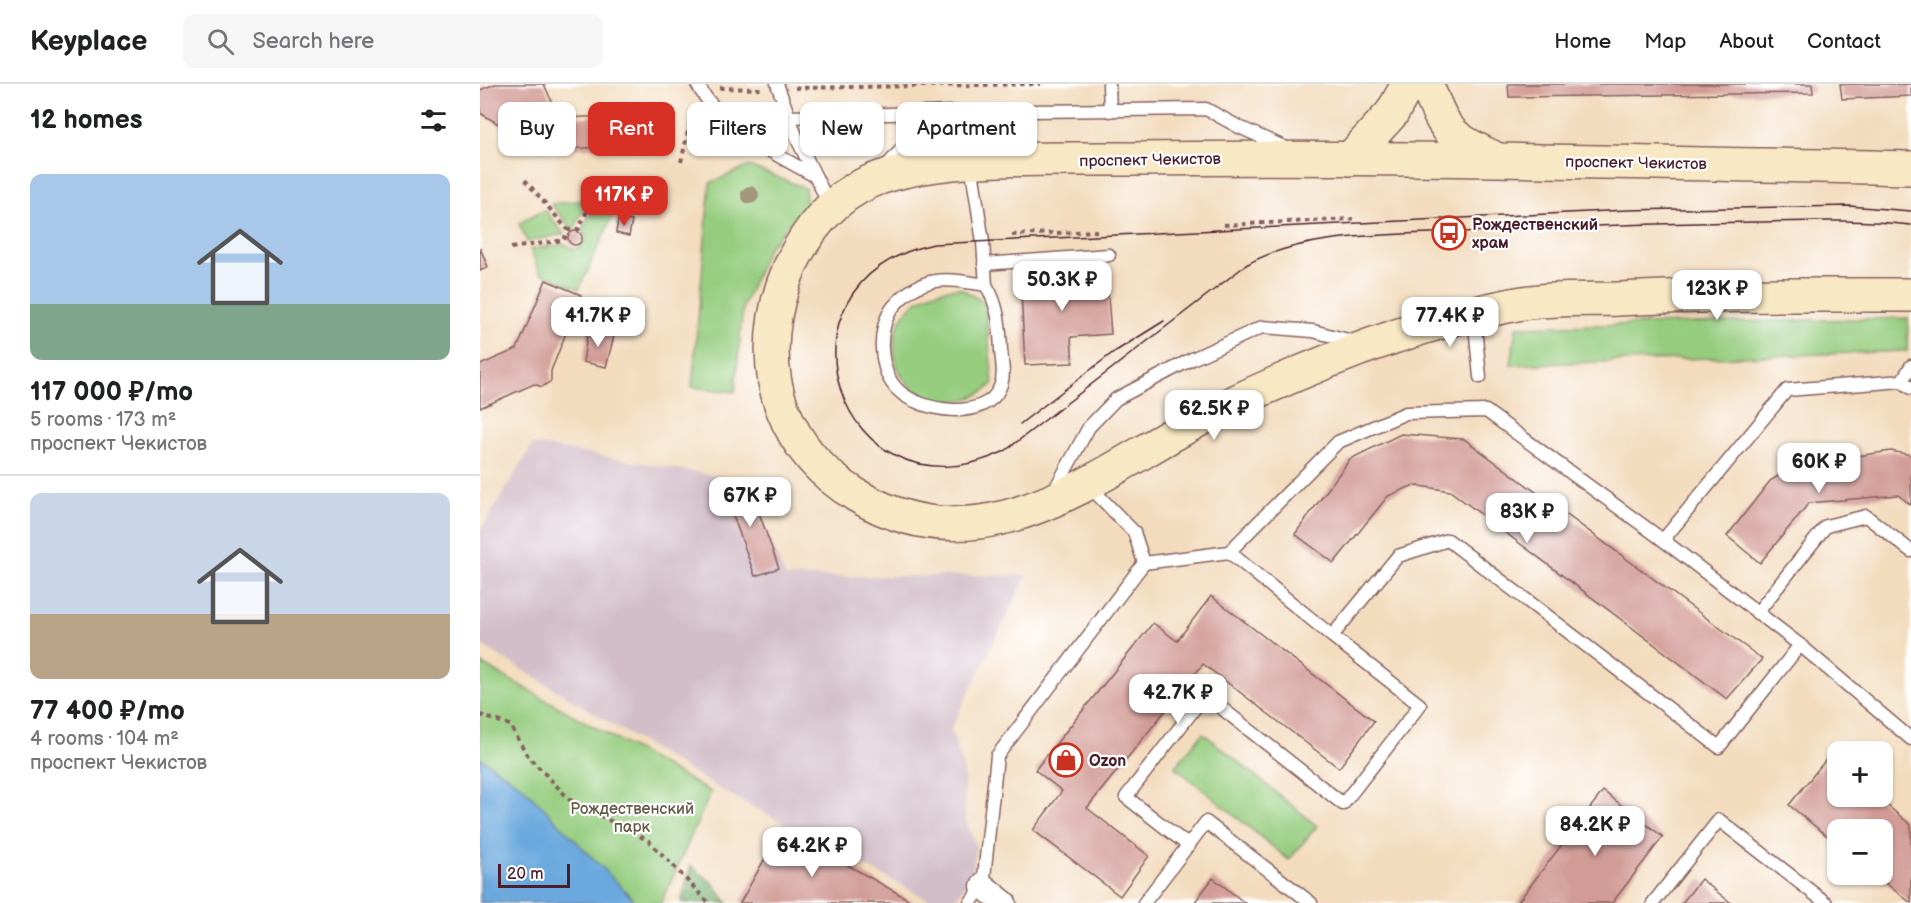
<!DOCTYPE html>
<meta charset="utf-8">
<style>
:root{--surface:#fff;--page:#f6f6f6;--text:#202124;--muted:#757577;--line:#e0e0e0;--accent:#d93025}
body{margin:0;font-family:"Balsamiq Sans",sans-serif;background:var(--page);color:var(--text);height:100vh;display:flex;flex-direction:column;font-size:22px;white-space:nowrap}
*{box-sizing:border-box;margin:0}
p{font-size:20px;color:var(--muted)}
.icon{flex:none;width:33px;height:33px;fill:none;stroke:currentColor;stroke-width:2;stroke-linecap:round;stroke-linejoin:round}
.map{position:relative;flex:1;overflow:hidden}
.sheet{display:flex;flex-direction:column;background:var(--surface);width:480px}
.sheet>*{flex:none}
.banner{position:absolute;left:18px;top:18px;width:570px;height:54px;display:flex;gap:12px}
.tools{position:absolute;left:1347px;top:657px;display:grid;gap:12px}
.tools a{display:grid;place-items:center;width:66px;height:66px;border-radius:12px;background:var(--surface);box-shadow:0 2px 4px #0004;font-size:30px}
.scale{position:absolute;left:18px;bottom:15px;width:72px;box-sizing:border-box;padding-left:6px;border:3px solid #4a1f2b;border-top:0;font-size:16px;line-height:21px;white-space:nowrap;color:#4a1f2b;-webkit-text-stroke:4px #fff;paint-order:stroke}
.price{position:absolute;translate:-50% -51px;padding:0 14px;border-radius:12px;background:#fff;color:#222;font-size:20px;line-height:39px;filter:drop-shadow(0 2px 3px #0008)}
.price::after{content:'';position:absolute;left:50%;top:36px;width:18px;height:14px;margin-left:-9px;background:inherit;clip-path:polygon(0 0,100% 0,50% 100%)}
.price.selected{background:var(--accent);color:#fff}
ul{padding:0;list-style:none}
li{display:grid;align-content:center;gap:12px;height:318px;padding:0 30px}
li+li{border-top:2px solid var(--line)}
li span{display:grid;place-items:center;height:186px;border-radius:12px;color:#555}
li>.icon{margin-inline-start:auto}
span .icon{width:108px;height:108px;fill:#fffc;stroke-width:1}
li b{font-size:26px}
h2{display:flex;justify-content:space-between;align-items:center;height:72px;padding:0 30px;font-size:26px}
.tag{padding:0 21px;border-radius:12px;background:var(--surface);box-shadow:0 2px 4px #0004;font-size:21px;line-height:54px}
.tag.selected{background:var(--accent);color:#fff}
header{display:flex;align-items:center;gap:36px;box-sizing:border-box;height:84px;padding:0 30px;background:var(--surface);border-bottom:2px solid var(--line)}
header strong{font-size:28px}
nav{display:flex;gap:33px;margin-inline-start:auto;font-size:21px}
.search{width:420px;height:54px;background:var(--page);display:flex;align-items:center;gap:15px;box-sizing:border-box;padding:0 21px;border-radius:12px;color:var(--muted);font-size:22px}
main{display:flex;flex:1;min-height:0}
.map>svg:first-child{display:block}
.industrial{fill:#d2bdc8}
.green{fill:#95cc7e;stroke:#707654;stroke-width:1.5}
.forest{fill:#78b06d;stroke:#61684c;stroke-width:1.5}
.water{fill:#6ba8dd;stroke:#5a6484;stroke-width:1.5}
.building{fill:#d29b95}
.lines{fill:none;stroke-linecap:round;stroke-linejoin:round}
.lane-casing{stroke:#85615e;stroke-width:15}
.street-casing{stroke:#85615e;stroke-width:27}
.secondary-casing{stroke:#85615e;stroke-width:36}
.path{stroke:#85615e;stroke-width:4;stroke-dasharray:4.5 4.5;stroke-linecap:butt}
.lane{stroke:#fff;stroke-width:12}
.street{stroke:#fff;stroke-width:24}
.secondary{stroke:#f8e8c3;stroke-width:33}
.tram{stroke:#4a1f2b;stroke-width:1.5}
.tree{fill:#a4967d}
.labels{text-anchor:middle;stroke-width:4.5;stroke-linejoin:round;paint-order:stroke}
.street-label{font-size:16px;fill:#4a1f2b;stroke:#fff}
.poi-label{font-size:16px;font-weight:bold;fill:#4a1f2b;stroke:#fff;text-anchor:start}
.park-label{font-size:16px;fill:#645c48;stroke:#fff}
</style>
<header>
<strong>Keyplace</strong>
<div class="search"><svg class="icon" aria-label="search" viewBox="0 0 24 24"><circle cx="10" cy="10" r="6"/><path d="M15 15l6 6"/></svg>Search here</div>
<nav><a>Home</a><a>Map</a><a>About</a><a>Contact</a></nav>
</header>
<main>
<section class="sheet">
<h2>12 homes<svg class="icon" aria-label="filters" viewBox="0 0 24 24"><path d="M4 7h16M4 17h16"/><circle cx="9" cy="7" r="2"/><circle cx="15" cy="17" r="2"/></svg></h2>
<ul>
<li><span style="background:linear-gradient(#a9c7e8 70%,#7fa58c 0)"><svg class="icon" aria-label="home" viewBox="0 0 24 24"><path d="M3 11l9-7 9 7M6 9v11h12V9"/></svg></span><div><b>117 000 ₽/mo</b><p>5 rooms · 173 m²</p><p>проспект Чекистов</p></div></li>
<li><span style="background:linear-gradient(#c9d6e8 65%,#b9a48a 0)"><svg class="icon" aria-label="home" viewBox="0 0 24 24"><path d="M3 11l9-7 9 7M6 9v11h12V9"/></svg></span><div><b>77 400 ₽/mo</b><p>4 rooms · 104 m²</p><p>проспект Чекистов</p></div></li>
</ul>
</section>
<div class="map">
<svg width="1431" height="819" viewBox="0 0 1431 819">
<rect width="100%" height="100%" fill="#fff"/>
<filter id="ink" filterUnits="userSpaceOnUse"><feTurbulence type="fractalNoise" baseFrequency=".0167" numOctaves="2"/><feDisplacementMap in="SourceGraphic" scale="12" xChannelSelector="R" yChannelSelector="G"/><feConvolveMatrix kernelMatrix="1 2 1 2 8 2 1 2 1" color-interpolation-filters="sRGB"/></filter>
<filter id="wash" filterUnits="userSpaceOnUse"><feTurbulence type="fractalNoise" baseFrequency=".008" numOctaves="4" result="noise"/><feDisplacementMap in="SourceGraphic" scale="24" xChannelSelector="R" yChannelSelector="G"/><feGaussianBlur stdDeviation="1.35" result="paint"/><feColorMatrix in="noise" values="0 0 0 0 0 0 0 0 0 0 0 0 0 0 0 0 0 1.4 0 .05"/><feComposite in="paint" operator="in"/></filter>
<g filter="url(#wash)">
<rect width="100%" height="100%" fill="#f3dcbe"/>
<polygon class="industrial" points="53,360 266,397 306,493 547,491 471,645 484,686 485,733 496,763 492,791 473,819 455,819 241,706 0,560 0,447"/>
<g class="green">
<polygon points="269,82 325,104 326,121 288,164 263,222 255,308 212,303 230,99"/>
<polygon points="119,112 138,120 99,205 60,189 50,165 85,160 93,165 100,164 106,154 102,146"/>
<polygon points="108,116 95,143 91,144 71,120"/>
<polygon points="65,126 84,150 47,158 39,139"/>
<path d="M480,204L505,219L513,300C502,311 488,316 472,317C397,320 390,207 480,204Z"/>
<polygon points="1428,234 1427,267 1031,281 1036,243"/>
<polygon points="0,579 231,708 181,819 157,819 0,683"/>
<polygon points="723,649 837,742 809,776 695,683"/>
</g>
<polygon class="forest" points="211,782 233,799 248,819 201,819"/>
<polygon class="water" points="0,674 41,701 157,819 0,819"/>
<g id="blocks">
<g class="building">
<polygon points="15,0 64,0 79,34 164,31 164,61 62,66 0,29 0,6"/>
<polygon points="1028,0 1332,0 1333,9 1029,13"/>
<polygon points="1360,0 1431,0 1431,12 1362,15"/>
<polygon points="138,135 152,137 149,152 136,149"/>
<circle cx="95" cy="154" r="7"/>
<polygon points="0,164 8,183 0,187"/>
<polygon points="626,184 631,250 591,253 593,279 545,281 540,189"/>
<polygon points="66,196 101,211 71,287 71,297 62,303 54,300 0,324 0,281 37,265"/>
<polygon points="108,246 134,252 126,283 103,278"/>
<polygon points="921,350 984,355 1282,575 1247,615 970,407 934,401 908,412 854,479 815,450 870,375"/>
<polygon points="1411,367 1431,371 1431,421 1418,411 1329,419 1280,479 1247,452 1290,397 1315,381"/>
<polygon points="249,395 271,407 299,484 275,492 241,398"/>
<polygon points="731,512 894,637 859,684 723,580 607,724 669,772 640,812 553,746 582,707 555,686 673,539 697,557"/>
<polygon points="1348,673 1358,681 1358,712 1396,712 1431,741 1431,819 1394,790 1402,790 1402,746 1358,746 1358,761 1309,721"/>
<polygon points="1123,707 1183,753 1132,819 1037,819"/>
<polygon points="302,744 435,819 260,819"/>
<polygon points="733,794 765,819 714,819"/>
<polygon points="1221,795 1251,819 1202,819"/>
</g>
</g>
</g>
<g filter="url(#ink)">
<use href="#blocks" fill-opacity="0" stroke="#85615e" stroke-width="1.5"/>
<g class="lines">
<defs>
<g id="lane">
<path d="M217,0C242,45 292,68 335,92"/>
<polyline points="297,0 318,57 350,122"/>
<polyline points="629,0 630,27"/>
<polyline points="309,33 473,28"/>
<path d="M491,80L503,158L506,201C468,195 443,189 414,222C405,232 401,251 402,265C403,279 407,296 418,306C440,328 506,338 520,303C525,292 522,279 521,267C520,243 519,222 506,201"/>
<polyline points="406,83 425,61 475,28 726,25 759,43 806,64"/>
<polyline points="504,180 629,171"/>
<polyline points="994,232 1000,293"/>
<polyline points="1422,297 1431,282"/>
<polyline points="574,407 609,343 636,315 712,275 782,243 833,247 876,258"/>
<polyline points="1183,456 1307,306 1422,297 1431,304"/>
<polyline points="664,479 749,468 858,358 926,329 1006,327 1183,456 1320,561 1239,663 968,456 918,472 852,552 749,468"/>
<polyline points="1277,529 1346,442 1386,432 1431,467"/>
<polyline points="1320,561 1431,655"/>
<polyline points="709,762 646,713 725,611 863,720 940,621 852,552"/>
<polyline points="490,819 503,802 517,672 664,479 654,448 609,402"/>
<polyline points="664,819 726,738 831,819"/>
<polyline points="1173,819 1239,736 1346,819"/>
</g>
<polyline id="street" points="503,802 524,819"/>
<g id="secondary">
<path d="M946,0C966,46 965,51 1012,73"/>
<polyline points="870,75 912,29 928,0"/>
<path d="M1431,84C1172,79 914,72 655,75C581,76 443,68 379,103C307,143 273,252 303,326C317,362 343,391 376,411C510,492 624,382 738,326C831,281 936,239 1037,220C1070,214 1105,216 1139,215C1236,210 1333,211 1431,211"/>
</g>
</defs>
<use href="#lane" class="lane-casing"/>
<use href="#street" class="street-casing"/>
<use href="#secondary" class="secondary-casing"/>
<g class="path">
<polyline points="240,4 281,5"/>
<polyline points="315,4 561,0"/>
<polyline points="201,78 213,26"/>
<polyline points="45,96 88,146"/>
<polyline points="744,141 873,135"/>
<polyline points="532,151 617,147"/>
<polyline points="31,164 84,156 88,146 99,145 122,93"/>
<polyline points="0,631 30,641 48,672 90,716 169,757 229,819"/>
</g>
<use href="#lane" class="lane"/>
<use href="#street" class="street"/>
<use href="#secondary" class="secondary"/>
<g class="tram">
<path d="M1431,127L1369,122L1147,126L454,160C278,196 358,446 525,367L766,181C827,145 937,151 1007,147C1097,142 1186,139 1276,138C1328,137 1380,135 1431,141"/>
<polyline points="540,340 631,270 684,237"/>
</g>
</g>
<circle class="tree" cx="270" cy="111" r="9"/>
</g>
<defs>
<symbol id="bus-ring" viewBox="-11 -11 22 22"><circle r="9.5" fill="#fff" stroke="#c8321e" stroke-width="1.5"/><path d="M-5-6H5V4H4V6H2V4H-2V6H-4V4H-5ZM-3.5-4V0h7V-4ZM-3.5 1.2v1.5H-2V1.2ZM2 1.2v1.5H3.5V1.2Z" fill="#c8321e"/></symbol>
<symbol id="shop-ring" viewBox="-11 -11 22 22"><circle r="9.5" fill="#fff" stroke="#c8321e" stroke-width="1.5"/><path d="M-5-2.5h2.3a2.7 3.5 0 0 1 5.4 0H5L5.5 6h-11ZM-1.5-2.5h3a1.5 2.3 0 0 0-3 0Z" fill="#c8321e"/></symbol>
</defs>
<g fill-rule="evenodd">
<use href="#bus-ring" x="950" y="130" width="38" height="38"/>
<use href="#shop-ring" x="567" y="657" width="38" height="38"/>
</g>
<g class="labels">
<g class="street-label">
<text transform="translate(670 75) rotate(-1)" y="6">проспект Чекистов</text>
<text transform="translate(1156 78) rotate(1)" y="6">проспект Чекистов</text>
</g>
<g class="poi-label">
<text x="992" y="146">Рождественский<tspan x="992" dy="18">храм</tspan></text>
<text x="609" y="682">Ozon</text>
</g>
<g class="park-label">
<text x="152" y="730">Рождественский<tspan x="152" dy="18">парк</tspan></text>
</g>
</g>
</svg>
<div class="tools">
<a>+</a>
<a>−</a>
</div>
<div class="scale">20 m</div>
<b class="price selected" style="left:144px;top:143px">117K ₽</b>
<b class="price" style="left:582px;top:228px">50.3K ₽</b>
<b class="price" style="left:1237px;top:237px">123K ₽</b>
<b class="price" style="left:118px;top:264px">41.7K ₽</b>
<b class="price" style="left:970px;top:264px">77.4K ₽</b>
<b class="price" style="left:734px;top:357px">62.5K ₽</b>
<b class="price" style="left:1339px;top:410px">60K ₽</b>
<b class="price" style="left:270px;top:444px">67K ₽</b>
<b class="price" style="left:1047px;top:460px">83K ₽</b>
<b class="price" style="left:698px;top:641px">42.7K ₽</b>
<b class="price" style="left:1115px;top:773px">84.2K ₽</b>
<b class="price" style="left:332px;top:794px">64.2K ₽</b>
<div class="banner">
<a class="tag">Buy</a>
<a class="tag selected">Rent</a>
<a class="tag">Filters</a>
<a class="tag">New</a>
<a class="tag">Apartment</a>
</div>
</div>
</main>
